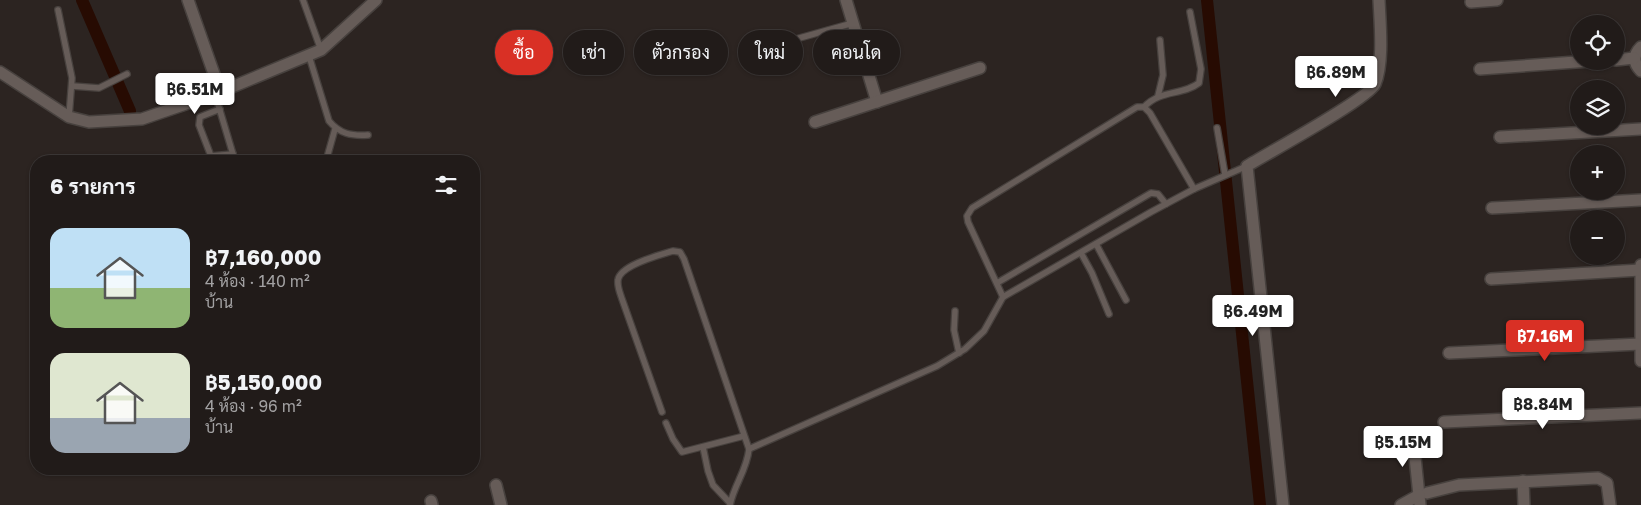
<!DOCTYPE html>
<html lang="th">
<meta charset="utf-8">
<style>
:root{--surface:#211b19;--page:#292422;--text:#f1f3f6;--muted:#a2a1a2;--line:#3e3938;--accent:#d93025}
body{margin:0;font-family:"Golos Text",Sarabun,sans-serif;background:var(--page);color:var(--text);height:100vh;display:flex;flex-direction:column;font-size:19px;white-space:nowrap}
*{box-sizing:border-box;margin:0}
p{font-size:16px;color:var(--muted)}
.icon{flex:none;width:28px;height:28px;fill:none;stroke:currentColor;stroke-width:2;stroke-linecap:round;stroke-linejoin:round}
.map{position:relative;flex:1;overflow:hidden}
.drawer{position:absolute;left:30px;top:155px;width:450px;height:320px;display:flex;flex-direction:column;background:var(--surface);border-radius:20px;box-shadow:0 1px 4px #0004,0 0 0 1px var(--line)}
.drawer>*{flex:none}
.banner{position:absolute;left:495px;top:30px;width:475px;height:45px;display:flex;gap:10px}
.fabs{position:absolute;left:1570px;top:15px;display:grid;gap:10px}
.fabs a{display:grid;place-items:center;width:55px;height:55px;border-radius:50%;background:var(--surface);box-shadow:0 1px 4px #0004,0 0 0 1px var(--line);font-size:25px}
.price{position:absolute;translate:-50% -42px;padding:0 11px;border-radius:5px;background:#fff;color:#222;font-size:16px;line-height:32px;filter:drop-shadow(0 1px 2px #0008)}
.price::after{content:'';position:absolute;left:50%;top:30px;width:15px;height:11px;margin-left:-8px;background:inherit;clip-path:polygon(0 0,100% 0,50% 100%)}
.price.active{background:var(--accent);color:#fff}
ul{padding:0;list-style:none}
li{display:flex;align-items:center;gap:15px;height:125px;padding:0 20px}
li span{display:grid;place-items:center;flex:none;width:140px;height:100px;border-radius:15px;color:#555}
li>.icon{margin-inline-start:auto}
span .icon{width:60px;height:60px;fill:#fffc;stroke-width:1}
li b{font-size:21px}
h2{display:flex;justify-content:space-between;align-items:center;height:60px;padding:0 20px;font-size:21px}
.chip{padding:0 18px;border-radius:22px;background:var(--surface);box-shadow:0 1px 4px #0004,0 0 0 1px var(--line);font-size:18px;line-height:45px}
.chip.active{background:var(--accent);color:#fff}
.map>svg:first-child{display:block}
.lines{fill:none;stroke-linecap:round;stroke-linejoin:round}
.canal{stroke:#270b02;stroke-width:12}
.service-casing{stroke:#47413e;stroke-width:8}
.minor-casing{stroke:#47413e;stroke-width:14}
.service{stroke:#665c58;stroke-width:5.5}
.minor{stroke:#665c58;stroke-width:11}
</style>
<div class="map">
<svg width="1641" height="505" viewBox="0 0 1641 505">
<rect width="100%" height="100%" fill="#2c2421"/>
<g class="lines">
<g class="canal">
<polyline points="82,0 130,111"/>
<polyline points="1207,0 1260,505"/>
</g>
<defs>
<g id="service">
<polyline points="303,0 321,50"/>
<polyline points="58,10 72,78 69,117"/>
<polyline points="796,39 853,23"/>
<path d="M309,56L329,121C340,134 351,136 368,135"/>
<polyline points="72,86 99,88 127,74"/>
<polyline points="215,94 235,161"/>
<polyline points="1158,96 1163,75 1160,40"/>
<path d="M1144,107C1161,89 1182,96 1199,83L1201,69L1190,12"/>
<polyline points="220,109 200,117 199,125 211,156 233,154"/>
<polyline points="1217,128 1225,175"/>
<polyline points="326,161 335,129"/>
<polyline points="1096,244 1126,300"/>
<polyline points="1081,253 1092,273 1109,314"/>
<polyline points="997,283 1151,193 1158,194 1166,204"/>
<polyline points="1003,297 968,222 967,216 972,208 1137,107 1144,107 1150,113 1194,189"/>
<polyline points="955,311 954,330 959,353"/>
<path d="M662,412L622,299C620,293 617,286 618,280C620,265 660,255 673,251L680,252L684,259L749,449C747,470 734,485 730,505"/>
<polyline points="666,423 673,439 682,452 744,436"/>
<polyline points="703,447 708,471 713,485 730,503"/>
<polyline points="749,449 937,366 965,349 984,331 1003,297 1151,212 1194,189 1247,166"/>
</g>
<g id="minor">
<polyline points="188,0 220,91"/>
<polyline points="846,0 877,102"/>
<polyline points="1471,2 1497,0"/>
<path d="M1641,47C1633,55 1633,63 1641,71"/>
<polyline points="1616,60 1634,58"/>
<polyline points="1480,69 1590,61"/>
<polyline points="0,72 69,117 89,122 142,119 215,94 321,50 376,0"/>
<polyline points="815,122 980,68"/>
<polyline points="1500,137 1641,129"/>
<polyline points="1492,208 1641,200"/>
<polyline points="1641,265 1641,361"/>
<polyline points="1491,279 1640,270"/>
<polyline points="1449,353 1640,344"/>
<polyline points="1444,422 1641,413"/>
<polyline points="1413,438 1420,505"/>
<polyline points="1523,481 1524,505"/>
<polyline points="496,485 501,505"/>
<polyline points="1427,493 1459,485 1598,478 1607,483 1610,505"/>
<polyline points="431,501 432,505"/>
<path d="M1283,505L1247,166C1268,153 1368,99 1375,84C1384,63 1380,23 1379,0"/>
<polyline points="1401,505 1419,495"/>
</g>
</defs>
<use href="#service" class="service-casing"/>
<use href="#minor" class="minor-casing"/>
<use href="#service" class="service"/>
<use href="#minor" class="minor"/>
</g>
</svg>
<div class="fabs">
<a><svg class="icon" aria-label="locate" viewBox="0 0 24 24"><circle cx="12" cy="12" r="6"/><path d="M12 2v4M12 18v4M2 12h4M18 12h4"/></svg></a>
<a><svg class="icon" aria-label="layers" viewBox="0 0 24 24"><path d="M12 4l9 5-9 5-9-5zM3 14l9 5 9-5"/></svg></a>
<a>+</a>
<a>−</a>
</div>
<b class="price" style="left:1336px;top:98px">฿6.89M</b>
<b class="price" style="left:195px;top:115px">฿6.51M</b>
<b class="price" style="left:1253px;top:337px">฿6.49M</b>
<b class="price active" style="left:1545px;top:362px">฿7.16M</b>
<b class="price" style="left:1543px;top:430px">฿8.84M</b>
<b class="price" style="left:1403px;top:468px">฿5.15M</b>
<div class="banner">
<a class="chip active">ซื้อ</a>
<a class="chip">เช่า</a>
<a class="chip">ตัวกรอง</a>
<a class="chip">ใหม่</a>
<a class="chip">คอนโด</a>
</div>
<section class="drawer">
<h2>6 รายการ<svg class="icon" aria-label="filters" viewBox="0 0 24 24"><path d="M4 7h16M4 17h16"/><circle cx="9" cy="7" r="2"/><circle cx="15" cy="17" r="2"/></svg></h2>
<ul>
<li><span style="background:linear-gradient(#bfe0f5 60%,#8fb573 0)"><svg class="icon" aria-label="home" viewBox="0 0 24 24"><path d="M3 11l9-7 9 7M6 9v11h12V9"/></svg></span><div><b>฿7,160,000</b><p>4 ห้อง · 140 m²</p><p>บ้าน</p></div></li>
<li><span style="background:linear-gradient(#dfe7d0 65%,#9aa5b1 0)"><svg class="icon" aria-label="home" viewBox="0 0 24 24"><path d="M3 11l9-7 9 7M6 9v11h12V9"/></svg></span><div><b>฿5,150,000</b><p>4 ห้อง · 96 m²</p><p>บ้าน</p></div></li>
</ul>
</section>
</div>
